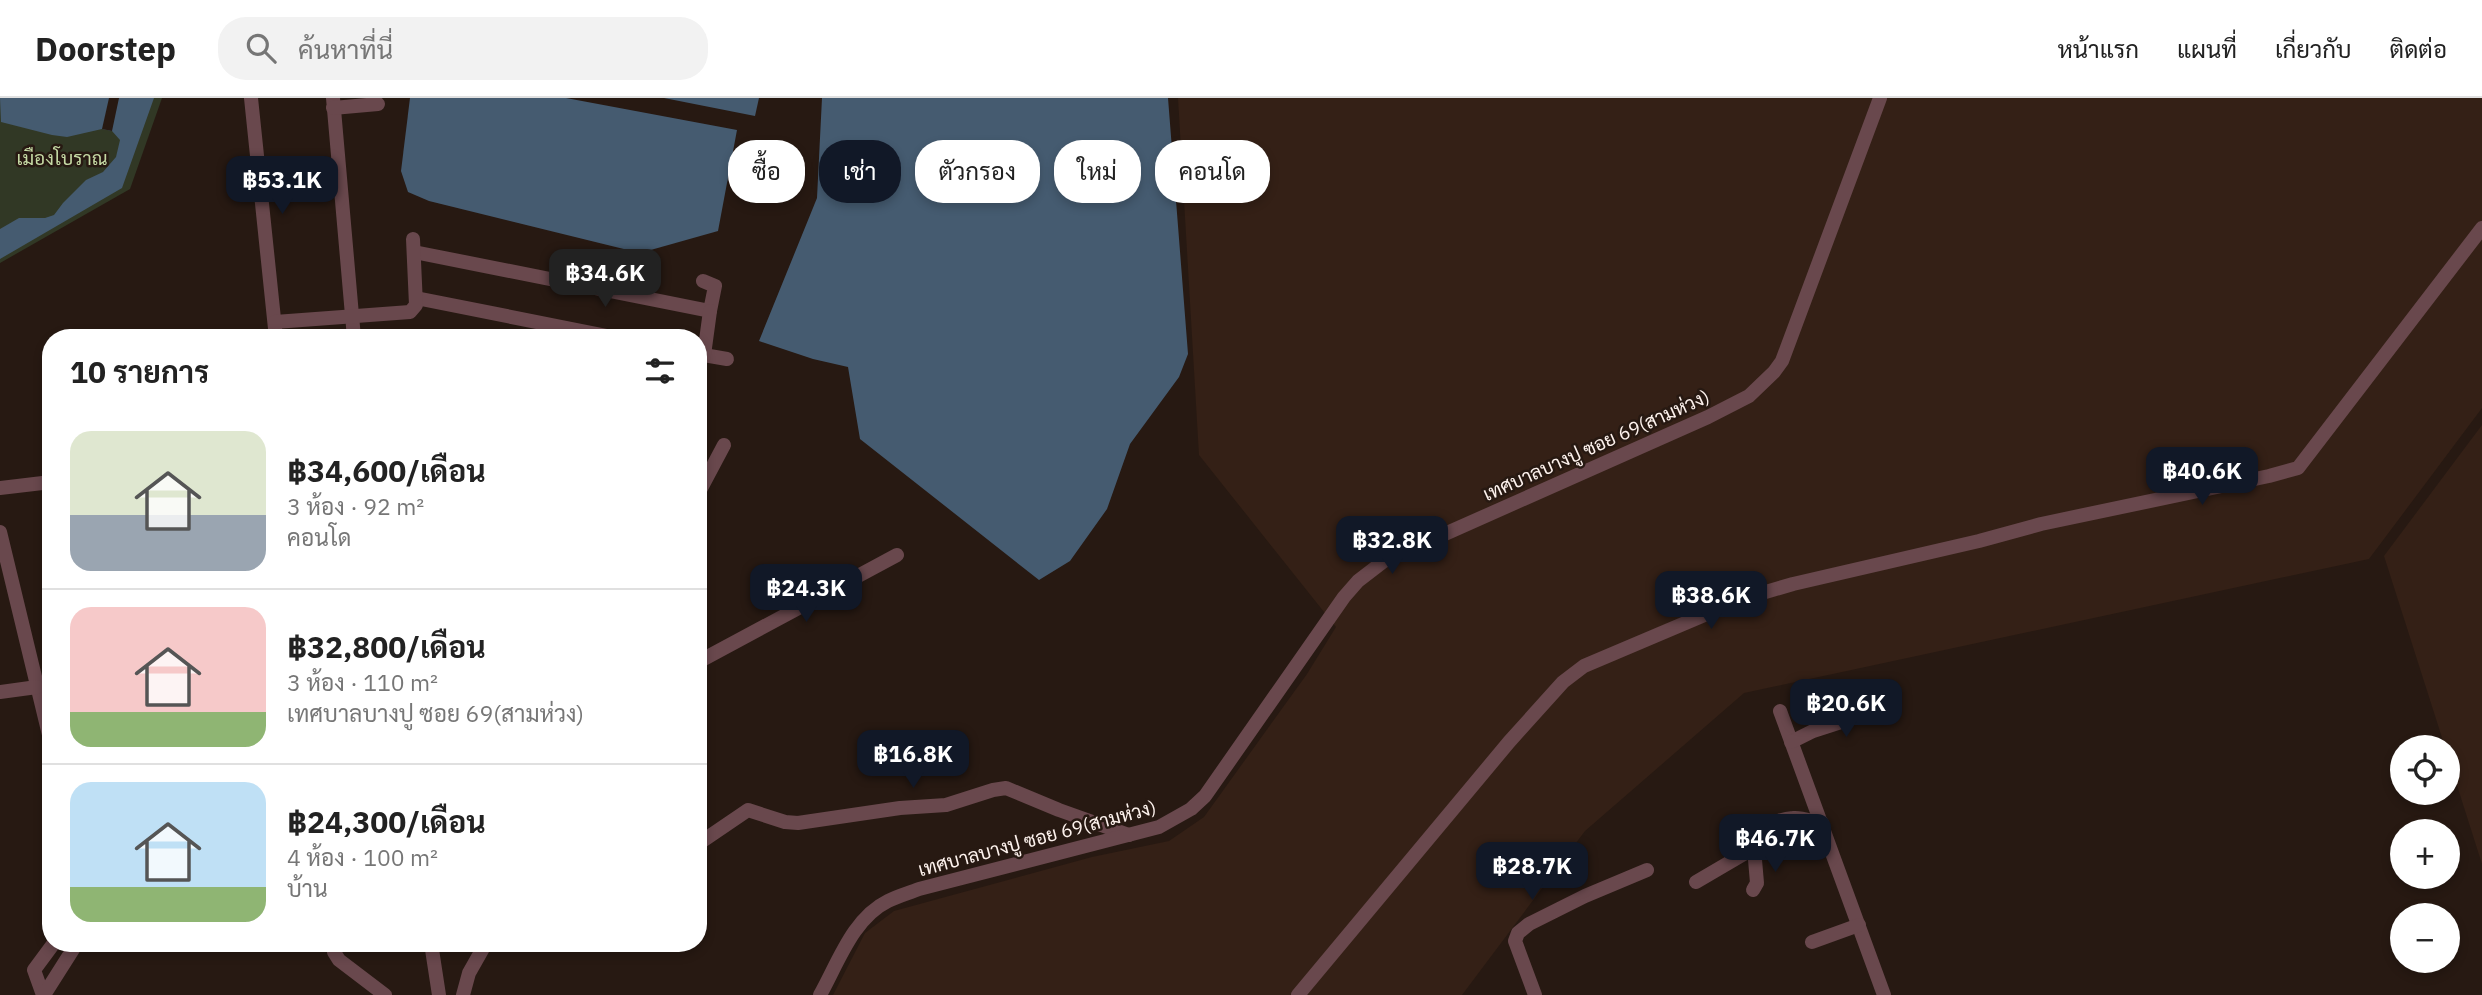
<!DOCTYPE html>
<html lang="th">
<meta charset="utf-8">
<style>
:root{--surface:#fff;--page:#f2f2f2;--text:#222;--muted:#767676;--line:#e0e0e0;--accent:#111827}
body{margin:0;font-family:"IBM Plex Sans",Sarabun,sans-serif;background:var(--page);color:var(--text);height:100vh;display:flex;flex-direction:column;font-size:26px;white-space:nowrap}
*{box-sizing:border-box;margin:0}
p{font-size:23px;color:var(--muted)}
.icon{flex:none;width:38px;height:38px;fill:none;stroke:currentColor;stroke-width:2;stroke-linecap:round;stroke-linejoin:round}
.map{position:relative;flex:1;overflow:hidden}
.sheet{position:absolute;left:42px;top:231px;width:665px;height:623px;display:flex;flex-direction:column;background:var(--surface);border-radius:28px;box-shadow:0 4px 10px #0003}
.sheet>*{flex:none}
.top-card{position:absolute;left:728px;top:42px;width:665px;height:63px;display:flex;gap:14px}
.buttons{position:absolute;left:2390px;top:637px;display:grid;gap:14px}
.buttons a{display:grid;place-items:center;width:70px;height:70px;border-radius:50%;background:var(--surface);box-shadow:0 4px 10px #0003;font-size:35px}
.price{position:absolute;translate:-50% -60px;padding:0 16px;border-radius:14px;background:var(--accent);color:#fff;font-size:23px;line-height:46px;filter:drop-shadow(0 2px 4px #0008)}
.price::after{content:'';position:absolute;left:50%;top:42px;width:21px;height:16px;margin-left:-10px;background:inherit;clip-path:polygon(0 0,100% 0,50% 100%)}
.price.current{background:#222;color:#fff}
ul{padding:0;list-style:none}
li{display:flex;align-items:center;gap:21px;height:175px;padding:0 28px}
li+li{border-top:2px solid var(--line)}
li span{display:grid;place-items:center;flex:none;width:196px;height:140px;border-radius:21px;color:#555}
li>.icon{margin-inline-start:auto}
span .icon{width:84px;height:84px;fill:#fffc;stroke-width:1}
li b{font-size:30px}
h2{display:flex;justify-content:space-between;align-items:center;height:84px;padding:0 28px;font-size:30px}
.pill{padding:0 24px;border-radius:28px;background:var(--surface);box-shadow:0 4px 10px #0003;font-size:24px;line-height:63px}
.pill.current{background:var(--accent);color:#fff}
header{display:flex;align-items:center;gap:42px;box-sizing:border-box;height:98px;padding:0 35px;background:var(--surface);border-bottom:2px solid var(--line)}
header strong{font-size:33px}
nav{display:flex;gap:38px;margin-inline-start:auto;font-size:24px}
.search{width:490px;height:63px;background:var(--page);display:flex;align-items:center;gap:18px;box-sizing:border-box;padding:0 24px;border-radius:28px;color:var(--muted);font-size:26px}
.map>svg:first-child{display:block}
.built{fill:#342016}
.green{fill:#313825}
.water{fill:#455b70}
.pier{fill:#271912}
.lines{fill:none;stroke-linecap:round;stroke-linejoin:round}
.minor{stroke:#69484d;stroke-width:14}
.labels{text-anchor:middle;stroke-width:5;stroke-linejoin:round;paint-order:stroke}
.park-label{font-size:19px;fill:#c5d9a4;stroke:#271912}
.street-label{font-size:19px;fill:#fdf2ed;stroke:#271912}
</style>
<header>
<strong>Doorstep</strong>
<div class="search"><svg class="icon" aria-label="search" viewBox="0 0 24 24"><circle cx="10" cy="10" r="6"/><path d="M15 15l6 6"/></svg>ค้นหาที่นี่</div>
<nav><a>หน้าแรก</a><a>แผนที่</a><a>เกี่ยวกับ</a><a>ติดต่อ</a></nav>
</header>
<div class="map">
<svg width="2482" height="897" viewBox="0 0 2482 897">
<rect width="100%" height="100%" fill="#271912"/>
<g class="built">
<polygon points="1178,0 2482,0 2482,310 2369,461 1744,595 1585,733 1462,897 833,897 865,835 894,813 1092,759 1169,743 1204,719 1307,576 1336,529 1199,357"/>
<polygon points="2482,327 2482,766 2448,659 2448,649 2445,649 2384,458"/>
</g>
<polygon class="green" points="0,0 162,0 130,91 0,165"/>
<g class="water">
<polygon points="0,0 154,0 122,90 0,161 0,131 19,120 45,120 54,117 63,105 86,82 103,74 116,59 120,42 112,33 102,31 67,39 52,37 1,24"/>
<polygon points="410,0 566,0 737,32 718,133 640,155 429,103 408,94 401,73"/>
<polygon points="664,0 759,0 755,18"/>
<polygon points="822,0 1168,0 1188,256 1179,279 1130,346 1107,411 1070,463 1039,482 860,341 848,269 813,261 759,243 817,100"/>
</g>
<polygon class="pier" points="109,0 119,0 112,33 102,31"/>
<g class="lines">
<g class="minor">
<polyline points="251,0 276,240"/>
<polyline points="333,0 354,240"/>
<polyline points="333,10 378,6"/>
<polyline points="414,154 710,213 715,188 703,183"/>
<polyline points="416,200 617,240"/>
<polyline points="275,224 410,214 416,207 413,141"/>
<polyline points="698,256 727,261"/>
<polyline points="704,257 710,213"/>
<polyline points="0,390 51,384"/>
<polyline points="698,396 724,347"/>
<polyline points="0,434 51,645"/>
<polyline points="698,564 897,457"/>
<polyline points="0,594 37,589"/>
<polyline points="1780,613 1884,897"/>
<polyline points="1791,644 1813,633 1844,623 1848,614 1845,605"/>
<polyline points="698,746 748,712 785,724 798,725 900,710 946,707 993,692 1006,690 1059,712 1129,737"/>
<path d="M1696,784L1754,750C1760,733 1773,721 1793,720C1803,719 1813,724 1822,725"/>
<polyline points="1753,792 1757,785 1754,750"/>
<polyline points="1812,844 1859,827"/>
<polyline points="333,845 334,854 339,862 385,897"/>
<polyline points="431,845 439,897"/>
<polyline points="43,897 34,872 54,845"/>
<polyline points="44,897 77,845"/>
<polyline points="463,897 469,875 486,845"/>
<path d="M820,897C838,865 853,820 888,803C898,798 909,795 919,791L1159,729L1191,711L1205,698L1344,499L1358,483L1384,463L1708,319L1749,298L1774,274L1782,263L1880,0"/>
<polyline points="1298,897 1509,644 1563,584 1584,568 1742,501 1793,486 1979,443 2041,426 2269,378 2298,370 2482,130"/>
<polyline points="1535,897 1515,843 1518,835 1529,826 1585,798 1647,772"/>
</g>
</g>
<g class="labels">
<g class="park-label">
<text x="62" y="67">เมืองโบราณ</text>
</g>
<g class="street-label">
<text transform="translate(1596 347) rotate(-24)" y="7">เทศบาลบางปู ซอย 69(สามห่วง)</text>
<text transform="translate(1037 740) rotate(-15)" y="7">เทศบาลบางปู ซอย 69(สามห่วง)</text>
</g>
</g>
</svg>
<div class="buttons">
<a><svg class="icon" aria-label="locate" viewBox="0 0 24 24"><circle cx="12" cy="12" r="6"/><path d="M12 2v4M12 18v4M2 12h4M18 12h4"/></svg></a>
<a>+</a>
<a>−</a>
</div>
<b class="price" style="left:282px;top:118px">฿53.1K</b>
<b class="price current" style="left:605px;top:211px">฿34.6K</b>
<b class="price" style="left:2202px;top:409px">฿40.6K</b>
<b class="price" style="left:1392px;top:478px">฿32.8K</b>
<b class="price" style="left:806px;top:526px">฿24.3K</b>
<b class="price" style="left:1711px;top:533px">฿38.6K</b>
<b class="price" style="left:1846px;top:641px">฿20.6K</b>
<b class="price" style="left:913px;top:692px">฿16.8K</b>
<b class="price" style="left:1775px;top:776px">฿46.7K</b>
<b class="price" style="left:1532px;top:804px">฿28.7K</b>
<div class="top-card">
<a class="pill">ซื้อ</a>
<a class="pill current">เช่า</a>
<a class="pill">ตัวกรอง</a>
<a class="pill">ใหม่</a>
<a class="pill">คอนโด</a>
</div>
<section class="sheet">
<h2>10 รายการ<svg class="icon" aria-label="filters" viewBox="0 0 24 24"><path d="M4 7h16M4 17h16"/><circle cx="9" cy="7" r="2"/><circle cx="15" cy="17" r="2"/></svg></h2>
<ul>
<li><span style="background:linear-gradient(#dfe7d0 60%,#9aa5b1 0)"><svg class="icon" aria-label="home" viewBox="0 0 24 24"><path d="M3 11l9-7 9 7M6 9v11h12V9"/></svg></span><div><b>฿34,600/เดือน</b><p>3 ห้อง · 92 m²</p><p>คอนโด</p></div></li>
<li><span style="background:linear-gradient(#f6c9c9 75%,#8fb573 0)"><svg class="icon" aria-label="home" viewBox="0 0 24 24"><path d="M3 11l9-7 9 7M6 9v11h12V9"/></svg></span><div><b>฿32,800/เดือน</b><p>3 ห้อง · 110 m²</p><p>เทศบาลบางปู ซอย 69(สามห่วง)</p></div></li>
<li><span style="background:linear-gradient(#bfe0f5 75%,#8fb573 0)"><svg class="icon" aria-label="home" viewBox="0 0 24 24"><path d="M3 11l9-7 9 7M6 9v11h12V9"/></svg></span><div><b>฿24,300/เดือน</b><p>4 ห้อง · 100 m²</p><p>บ้าน</p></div></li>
</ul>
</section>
</div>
